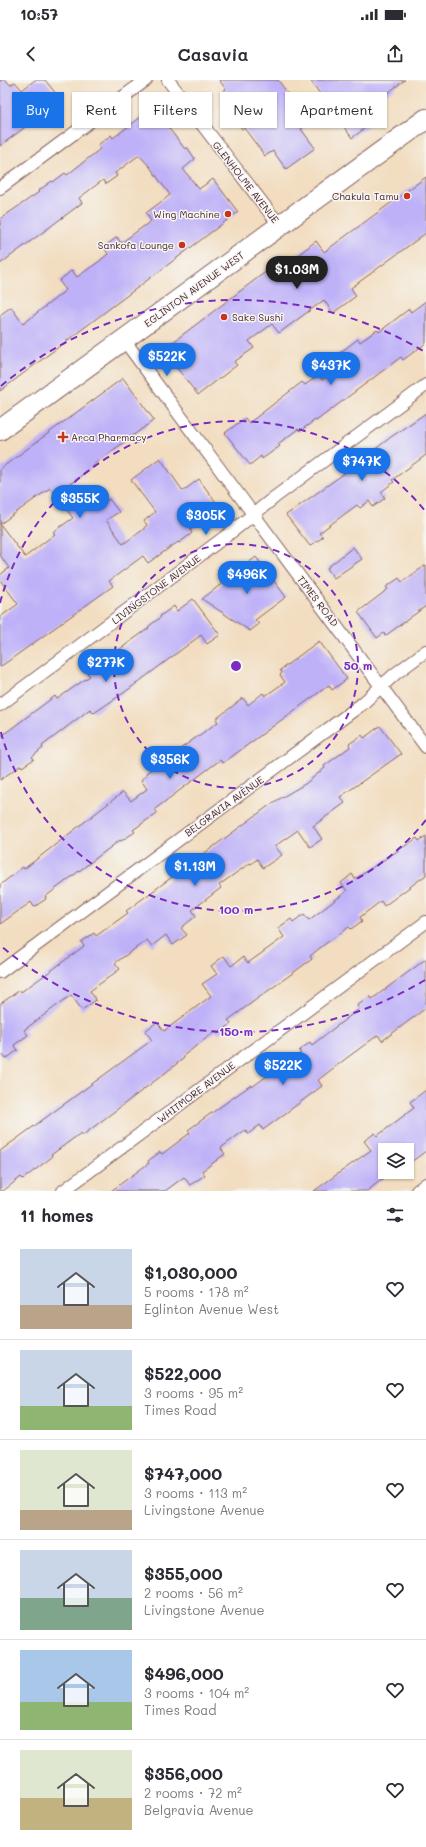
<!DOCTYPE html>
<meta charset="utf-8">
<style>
:root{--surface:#fff;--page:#f7f7f7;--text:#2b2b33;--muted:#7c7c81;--line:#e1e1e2;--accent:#1a73e8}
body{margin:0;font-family:Mali,sans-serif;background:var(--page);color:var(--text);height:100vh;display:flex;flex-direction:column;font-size:15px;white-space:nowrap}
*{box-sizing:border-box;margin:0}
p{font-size:13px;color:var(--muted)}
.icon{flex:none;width:22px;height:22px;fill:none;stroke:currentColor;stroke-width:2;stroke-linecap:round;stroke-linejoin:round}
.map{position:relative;height:1111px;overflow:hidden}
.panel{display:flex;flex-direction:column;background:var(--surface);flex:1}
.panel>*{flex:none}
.banner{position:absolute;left:12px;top:12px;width:402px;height:36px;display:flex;gap:8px}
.controls{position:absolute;left:378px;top:1063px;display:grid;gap:8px}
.controls a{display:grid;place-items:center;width:36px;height:36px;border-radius:0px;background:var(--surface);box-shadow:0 1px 3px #0004;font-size:20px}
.price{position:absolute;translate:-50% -34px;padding:0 9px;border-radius:14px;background:var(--accent);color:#fff;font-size:13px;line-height:26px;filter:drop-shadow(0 1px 2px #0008)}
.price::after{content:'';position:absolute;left:50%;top:24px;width:12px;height:9px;margin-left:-6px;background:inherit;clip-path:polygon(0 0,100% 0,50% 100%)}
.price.current{background:#222;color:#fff}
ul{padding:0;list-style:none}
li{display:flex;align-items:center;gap:12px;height:100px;padding:0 20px}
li+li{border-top:1px solid var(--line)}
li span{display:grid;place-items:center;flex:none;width:112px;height:80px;border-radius:0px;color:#555}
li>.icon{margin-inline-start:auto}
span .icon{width:48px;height:48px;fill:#fffc;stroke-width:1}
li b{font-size:17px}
h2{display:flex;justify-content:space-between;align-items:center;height:48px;padding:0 20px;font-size:17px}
.pill{padding:0 14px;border-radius:0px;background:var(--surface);box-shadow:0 1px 3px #0004;font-size:14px;line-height:36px}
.pill.current{background:var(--accent);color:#fff}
.status{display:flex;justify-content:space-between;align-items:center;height:28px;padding:0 20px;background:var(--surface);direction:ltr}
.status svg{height:11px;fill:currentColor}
header{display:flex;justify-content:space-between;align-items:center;height:52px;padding:0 20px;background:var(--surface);font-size:18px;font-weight:600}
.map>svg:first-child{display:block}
.building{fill:#beb1f8;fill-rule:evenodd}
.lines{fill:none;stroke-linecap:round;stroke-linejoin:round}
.minor-casing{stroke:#85625f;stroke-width:14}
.primary-casing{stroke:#85625f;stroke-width:22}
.minor{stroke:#fff;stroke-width:12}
.primary{stroke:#fff;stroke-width:20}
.ring{fill:none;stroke:#7b2cbf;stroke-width:2;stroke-dasharray:7 5}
.poi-dot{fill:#c8321e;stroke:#f6f6f2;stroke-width:1.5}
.labels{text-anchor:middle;stroke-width:3;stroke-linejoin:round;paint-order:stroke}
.street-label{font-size:10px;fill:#4a1f2b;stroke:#f6f6f2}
.poi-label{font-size:10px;fill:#4a1f2b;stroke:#f6f6f2;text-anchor:end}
.centre{fill:#7b2cbf;stroke:#f6f6f2;stroke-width:2}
.ring-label{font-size:12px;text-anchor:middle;font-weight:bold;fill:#7b2cbf;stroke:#f6f6f2;stroke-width:3;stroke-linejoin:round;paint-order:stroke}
</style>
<div class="status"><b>10:57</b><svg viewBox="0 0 49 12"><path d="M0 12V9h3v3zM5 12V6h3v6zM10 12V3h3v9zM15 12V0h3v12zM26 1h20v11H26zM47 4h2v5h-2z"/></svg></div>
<header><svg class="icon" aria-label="back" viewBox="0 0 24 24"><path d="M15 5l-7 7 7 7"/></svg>Casavia<svg class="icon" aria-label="share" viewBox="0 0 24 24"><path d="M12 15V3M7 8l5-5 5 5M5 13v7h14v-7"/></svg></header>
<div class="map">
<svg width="426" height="1111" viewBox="0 0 426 1111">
<rect width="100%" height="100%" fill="#f6f6f2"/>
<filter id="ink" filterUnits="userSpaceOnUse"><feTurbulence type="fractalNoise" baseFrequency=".025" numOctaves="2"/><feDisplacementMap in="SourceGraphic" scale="8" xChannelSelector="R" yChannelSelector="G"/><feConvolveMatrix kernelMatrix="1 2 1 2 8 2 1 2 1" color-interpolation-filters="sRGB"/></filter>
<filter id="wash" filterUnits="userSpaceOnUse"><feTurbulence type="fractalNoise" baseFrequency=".012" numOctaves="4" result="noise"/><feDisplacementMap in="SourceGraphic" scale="16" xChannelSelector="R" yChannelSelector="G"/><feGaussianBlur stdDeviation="0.9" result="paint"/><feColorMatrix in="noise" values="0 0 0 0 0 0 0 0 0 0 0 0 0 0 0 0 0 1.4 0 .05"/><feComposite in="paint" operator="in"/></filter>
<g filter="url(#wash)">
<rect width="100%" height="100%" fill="#f2ddc0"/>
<g id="blocks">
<g class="building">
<polygon points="0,0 6,0 10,5 15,2 22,10 35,0 45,0 61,20 0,66"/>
<polygon points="219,0 278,0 288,14 287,15 308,44 301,49 315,68 286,89 273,71 265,76 244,48 242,49 233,37 235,36 227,26 231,23 222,12 226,9"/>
<polygon points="310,0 405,0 374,23 382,35 352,58"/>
<polygon points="149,31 152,35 156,32 185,69 187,67 195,79 183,89 199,109 213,99 238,132 0,311 0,235 11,227 23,244 66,210 59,201 72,190 77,197 97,183 108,174 104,167 117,157 121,163 151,141 146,133 170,115 150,87 140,76 138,76 115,93 117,96 106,104 103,100 79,118 82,123 0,184 0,139 39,112 38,111 52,101 53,102 65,93 67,95 100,69 98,65 111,55 113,58"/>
<polygon points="426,97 426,153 351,208 356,216 333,233 324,220 279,253 272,244 249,261 254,268 234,282 237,285 198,315 162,269 172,261 173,262 272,187 276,192 316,161 324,172"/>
<polygon points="426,221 426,263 403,280 401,277 316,341 315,340 300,351 298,349 278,364 280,366 262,379 261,376 250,385 225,353 245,338 249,343 302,302 305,305 319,295 322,300 344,284 337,275 358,259 360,262 377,250 379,252 409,229 411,232"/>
<path d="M123,298L154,340L93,385L94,386L66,407L82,430L97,419L101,425L109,419L119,432L106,440L123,464L144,449V448L147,445L144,441L155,432L131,400L160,378L183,411L199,399L220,428L190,450L192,453L179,463L178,462L148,483L143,476L109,501L113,506L0,587V537L18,524L0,500V495L9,488L0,475V389ZM50,408L73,438L53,452L55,454L25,477L0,444Z"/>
<polygon points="426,333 426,375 392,400 394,402 381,412 385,418 373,427 369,421 360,428 357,425 319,453 323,457 310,466 286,435 342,395 391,357"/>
<polygon points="353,467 362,479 334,498 327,488"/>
<polygon points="256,477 286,517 255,540 259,544 250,551 202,519"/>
<polygon points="426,485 426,526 385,556 384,553 377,558 358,532 388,509 386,507 399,498 402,502"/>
<polygon points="193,519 220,555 207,564 201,555 125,612 94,633 90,629 42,666 43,668 32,677 34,679 22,687 21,685 0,700 0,657 55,616 57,619 90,596 87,593 149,548 148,547 161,537 160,536 174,526 177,531"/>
<polygon points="319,561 347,599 332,610 329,605 223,683 220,680 155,729 157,733 133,750 135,752 121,761 120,760 87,785 45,817 46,819 34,827 31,822 0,844 0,805 23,787 24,789 123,712 131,721 147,709 141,700 147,695 146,693 218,642 216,639 243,618 248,625 263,613 265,616 285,602 280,595 282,593 280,590"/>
<polygon points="380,646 401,674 340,717 345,723 313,746 322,759 310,767 298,750 275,766 282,775 263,788 257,779 251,784 250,783 219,805 221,808 192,830 196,836 181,848 187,855 173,865 166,855 152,866 147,860 115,883 120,889 90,911 96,920 82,930 71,915 24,950 28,955 14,965 18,970 6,979 2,974 0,975 0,924 20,910 21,912 52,890 84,866 81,862 94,853 96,856 128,833 126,831 274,722 305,704 325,688 324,686 350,667 349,664 362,655 364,658"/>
<polygon points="426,756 426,795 384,826 381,821 360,837 362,841 351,849 349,847 325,864 310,876 312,879 228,940 231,944 218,954 216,951 183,976 184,978 160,997 83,1055 81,1053 51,1075 52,1077 23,1099 21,1097 3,1111 0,1111 0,1071 152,960 145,951 157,942 164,951 211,916 202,904 217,894 211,886 224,876 231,886 243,877 248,883 284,857 278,848 291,839 293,842 304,834 309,840 347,811 341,803 352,794 355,799 417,758 419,761"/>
<polygon points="426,879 426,928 382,961 378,955 348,977 318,1000 322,1006 263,1050 260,1045 248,1054 245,1050 222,1067 221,1069 225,1074 202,1091 205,1095 190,1105 184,1097 165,1111 111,1111 149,1083 148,1081 160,1072 162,1074 190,1053 188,1050 206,1037 251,1005 252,1007 267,996 268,997 301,973 299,971 310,962 312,965 359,929 357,926 370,916 372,919"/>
<polygon points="426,1010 426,1071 407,1085 407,1070 385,1070 385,1092 398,1092 391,1097 389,1094 367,1111 314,1111 371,1070 364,1061 375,1053 377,1056 414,1028 410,1022"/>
</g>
</g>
</g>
<g filter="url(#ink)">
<use href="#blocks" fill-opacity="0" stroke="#85625f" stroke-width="1"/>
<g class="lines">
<defs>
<g id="minor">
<polyline points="168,0 280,146"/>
<polyline points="0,108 146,0"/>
<polyline points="124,260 426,667"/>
<polyline points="0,625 234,450 275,417 426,305"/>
<polyline points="0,892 362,624 395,594 426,571"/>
<polyline points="63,1111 426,842"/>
<polyline points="417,1111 426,1104"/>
</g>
<polyline id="primary" points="0,350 426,39"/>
</defs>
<use href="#minor" class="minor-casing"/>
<use href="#primary" class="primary-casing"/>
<use href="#minor" class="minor"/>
<use href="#primary" class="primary"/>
</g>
</g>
<g class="ring">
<circle cx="236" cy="586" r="122"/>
<path d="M426 740A244 244 0 0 1 0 649M0 523A244 244 0 0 1 426 432"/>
<path d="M425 900A366 366 0 0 1 1 866M1 306A366 366 0 0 1 425 272"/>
</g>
<g class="poi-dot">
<circle cx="407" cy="116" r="4"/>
<circle cx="228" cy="134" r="4"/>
<circle cx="182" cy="165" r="4"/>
<circle cx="224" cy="237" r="4"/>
<path d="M61 351h4v4h4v4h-4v4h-4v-4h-4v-4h4z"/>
</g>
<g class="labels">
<g class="street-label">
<text transform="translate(246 102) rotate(52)" y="4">GLENHOLME AVENUE</text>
<text transform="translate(194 209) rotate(-36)" y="4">EGLINTON AVENUE WEST</text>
<text transform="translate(156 509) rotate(-37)" y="4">LIVINGSTONE AVENUE</text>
<text transform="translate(318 521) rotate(53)" y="4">TIMES ROAD</text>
<text transform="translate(224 726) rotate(-36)" y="4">BELGRAVIA AVENUE</text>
<text transform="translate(196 1012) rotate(-37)" y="4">WHITMORE AVENUE</text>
</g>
<g class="poi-label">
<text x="399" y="120">Chakula Tamu</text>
<text x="220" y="138">Wing Machine</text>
<text x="174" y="169">Sankofa Lounge</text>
<text x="232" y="241" text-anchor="start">Sake Sushi</text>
<text x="71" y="361" text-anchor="start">Arca Pharmacy</text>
</g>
</g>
<circle cx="236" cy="586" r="6" class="centre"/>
<g class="ring-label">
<text x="358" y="590">50 m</text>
<text x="236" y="834">100 m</text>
<text x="236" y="956">150 m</text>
</g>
</svg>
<div class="controls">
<a><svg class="icon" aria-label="layers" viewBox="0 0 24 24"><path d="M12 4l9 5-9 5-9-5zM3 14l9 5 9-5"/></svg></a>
</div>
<b class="price current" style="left:297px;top:210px">$1.03M</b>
<b class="price" style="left:167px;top:297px">$522K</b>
<b class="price" style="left:331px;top:306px">$437K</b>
<b class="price" style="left:362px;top:402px">$747K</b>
<b class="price" style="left:80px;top:439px">$355K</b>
<b class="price" style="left:206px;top:456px">$305K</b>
<b class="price" style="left:247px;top:515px">$496K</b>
<b class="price" style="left:106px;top:603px">$277K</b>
<b class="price" style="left:170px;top:700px">$356K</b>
<b class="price" style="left:195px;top:807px">$1.13M</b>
<b class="price" style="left:283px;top:1006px">$522K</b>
<div class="banner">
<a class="pill current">Buy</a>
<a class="pill">Rent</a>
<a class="pill">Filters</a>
<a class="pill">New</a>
<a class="pill">Apartment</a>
</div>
</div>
<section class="panel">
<h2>11 homes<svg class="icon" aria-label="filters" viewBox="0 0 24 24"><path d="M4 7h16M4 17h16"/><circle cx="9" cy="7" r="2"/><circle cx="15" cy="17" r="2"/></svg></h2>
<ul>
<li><span style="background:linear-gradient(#c9d6e8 70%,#b9a48a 0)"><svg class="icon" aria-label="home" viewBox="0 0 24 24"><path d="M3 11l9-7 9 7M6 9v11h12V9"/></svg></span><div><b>$1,030,000</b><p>5 rooms · 178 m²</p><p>Eglinton Avenue West</p></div><svg class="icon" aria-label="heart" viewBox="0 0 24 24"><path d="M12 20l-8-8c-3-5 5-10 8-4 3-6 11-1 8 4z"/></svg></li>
<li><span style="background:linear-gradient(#c9d6e8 70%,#8fb573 0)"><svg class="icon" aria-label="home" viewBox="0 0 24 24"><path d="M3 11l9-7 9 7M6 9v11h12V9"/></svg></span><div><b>$522,000</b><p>3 rooms · 95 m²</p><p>Times Road</p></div><svg class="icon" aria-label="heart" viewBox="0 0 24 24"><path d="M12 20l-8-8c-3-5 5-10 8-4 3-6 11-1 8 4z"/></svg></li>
<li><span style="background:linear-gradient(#dfe7d0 75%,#b9a48a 0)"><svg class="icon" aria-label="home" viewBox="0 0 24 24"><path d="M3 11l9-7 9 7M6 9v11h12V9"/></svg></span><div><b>$747,000</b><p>3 rooms · 113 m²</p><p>Livingstone Avenue</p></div><svg class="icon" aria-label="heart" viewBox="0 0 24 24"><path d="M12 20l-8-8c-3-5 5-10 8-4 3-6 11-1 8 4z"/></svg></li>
<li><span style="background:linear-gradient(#c9d6e8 60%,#7fa58c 0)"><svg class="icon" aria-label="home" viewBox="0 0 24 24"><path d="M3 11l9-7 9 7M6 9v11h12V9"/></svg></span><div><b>$355,000</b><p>2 rooms · 56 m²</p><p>Livingstone Avenue</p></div><svg class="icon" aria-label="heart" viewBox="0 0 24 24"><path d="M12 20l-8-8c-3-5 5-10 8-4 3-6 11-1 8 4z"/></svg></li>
<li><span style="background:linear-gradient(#a9c7e8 65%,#8fb573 0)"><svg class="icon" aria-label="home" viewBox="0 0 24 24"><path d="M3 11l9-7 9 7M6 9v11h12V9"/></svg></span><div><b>$496,000</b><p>3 rooms · 104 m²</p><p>Times Road</p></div><svg class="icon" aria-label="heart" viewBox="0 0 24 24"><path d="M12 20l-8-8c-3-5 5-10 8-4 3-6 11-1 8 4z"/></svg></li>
<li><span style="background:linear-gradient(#dfe7d0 60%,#c2b280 0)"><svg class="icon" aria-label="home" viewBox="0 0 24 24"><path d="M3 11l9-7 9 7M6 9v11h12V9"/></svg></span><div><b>$356,000</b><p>2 rooms · 72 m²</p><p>Belgravia Avenue</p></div><svg class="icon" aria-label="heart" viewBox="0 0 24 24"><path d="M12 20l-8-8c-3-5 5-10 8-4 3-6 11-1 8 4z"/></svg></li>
</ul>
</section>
